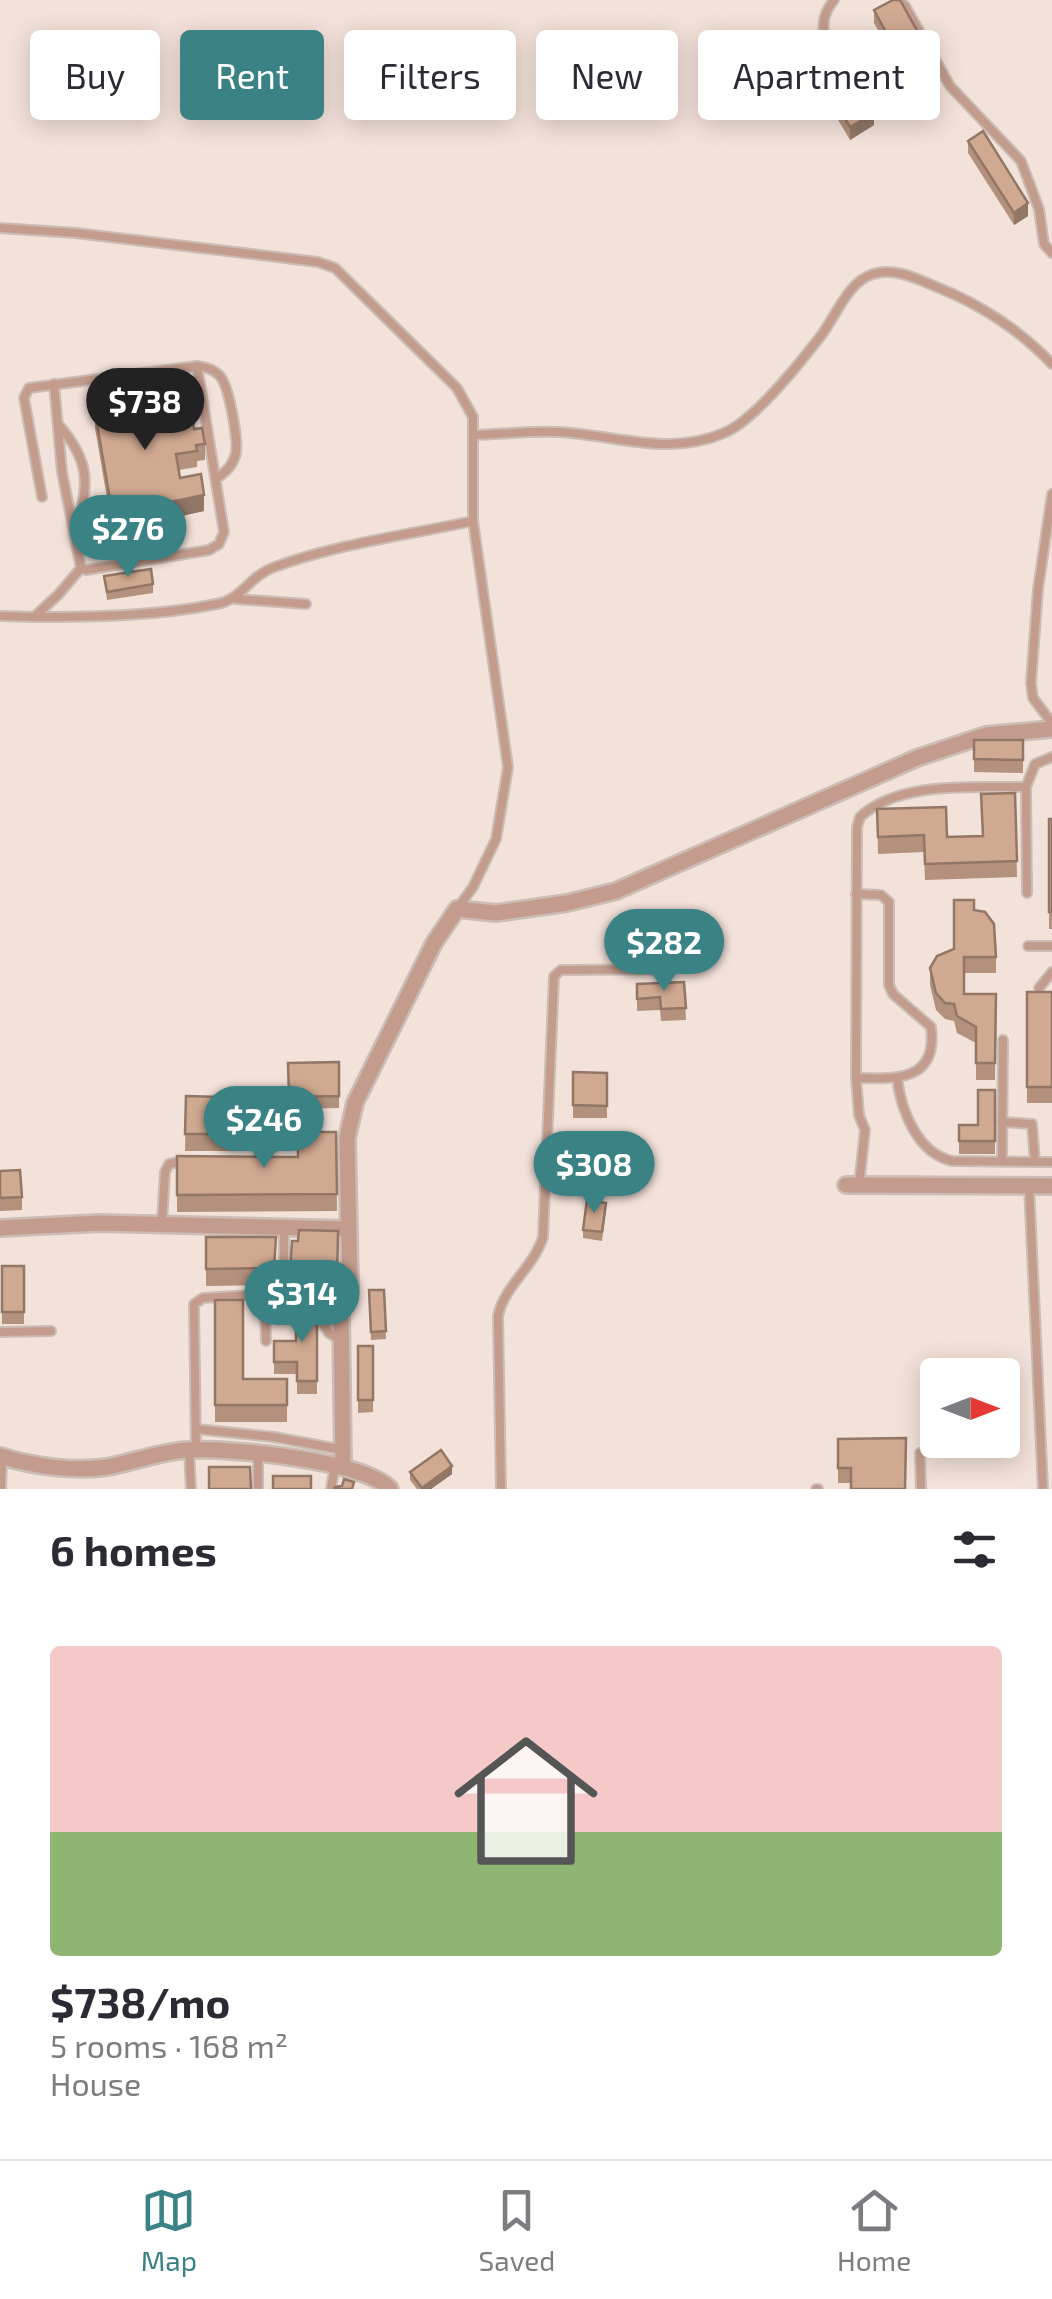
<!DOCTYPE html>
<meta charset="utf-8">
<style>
:root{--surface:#fff;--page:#f2f2f3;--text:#2b2b33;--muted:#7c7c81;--line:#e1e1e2;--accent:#3a8284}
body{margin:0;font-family:"Exo 2",sans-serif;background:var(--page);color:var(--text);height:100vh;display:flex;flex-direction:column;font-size:38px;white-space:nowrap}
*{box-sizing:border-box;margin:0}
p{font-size:32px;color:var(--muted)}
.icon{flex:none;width:55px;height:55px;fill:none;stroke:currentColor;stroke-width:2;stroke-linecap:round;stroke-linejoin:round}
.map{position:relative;height:1489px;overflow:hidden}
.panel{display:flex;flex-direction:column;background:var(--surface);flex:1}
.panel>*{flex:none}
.top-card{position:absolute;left:30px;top:30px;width:992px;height:90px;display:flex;gap:20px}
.needle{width:65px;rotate:90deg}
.tools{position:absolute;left:920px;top:1358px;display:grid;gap:20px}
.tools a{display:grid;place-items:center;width:100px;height:100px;border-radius:10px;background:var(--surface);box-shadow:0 5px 25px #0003;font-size:50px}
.price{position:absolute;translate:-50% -85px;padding:0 22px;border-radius:35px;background:var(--accent);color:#fff;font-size:32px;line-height:65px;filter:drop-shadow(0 2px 5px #0008)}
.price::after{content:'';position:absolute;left:50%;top:60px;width:30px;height:22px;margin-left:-15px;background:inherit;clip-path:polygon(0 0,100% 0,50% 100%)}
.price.current{background:#222;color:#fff}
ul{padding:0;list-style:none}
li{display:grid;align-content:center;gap:20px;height:530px;padding:0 50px}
li span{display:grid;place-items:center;height:310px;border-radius:10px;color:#555}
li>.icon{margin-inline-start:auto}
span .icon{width:180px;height:180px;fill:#fffc;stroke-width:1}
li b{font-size:42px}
h2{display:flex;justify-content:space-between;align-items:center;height:120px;padding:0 50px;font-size:42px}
.pill{padding:0 35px;border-radius:10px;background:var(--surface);box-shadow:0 5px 25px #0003;font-size:35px;line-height:90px}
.pill.current{background:var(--accent);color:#fff}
.dock{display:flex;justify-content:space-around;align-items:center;height:140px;border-top:2px solid var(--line);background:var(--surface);font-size:28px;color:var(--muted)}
.dock a{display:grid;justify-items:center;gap:5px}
.dock .current{color:var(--accent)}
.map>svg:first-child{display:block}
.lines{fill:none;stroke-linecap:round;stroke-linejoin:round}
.lane-casing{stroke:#cbbdb5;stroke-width:12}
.street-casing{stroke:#cbbdb5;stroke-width:20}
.lane{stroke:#c49c8d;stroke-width:8}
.street{stroke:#c49c8d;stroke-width:15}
.wall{fill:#b3917d}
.shaded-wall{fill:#927666}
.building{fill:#d0a991;stroke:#927666;stroke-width:2.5}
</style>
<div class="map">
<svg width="1052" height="1489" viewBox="0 0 1052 1489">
<rect width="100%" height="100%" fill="#f3e2da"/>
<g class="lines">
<defs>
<g id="lane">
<polyline points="898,0 905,6 950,86 1021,161 1039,209 1044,244 1052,253"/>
<path d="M828,53C823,32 819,18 834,0"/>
<polyline points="0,228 76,233 318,262 335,268 457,388 473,417 473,521 508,767 496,839 473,887 457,909"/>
<path d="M197,366C205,367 213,369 219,375C229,384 238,439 236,453C233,465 227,471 217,478"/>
<path d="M131,375L135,388C147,393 159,385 169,396"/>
<path d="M58,424C89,459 91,485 75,529"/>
<path d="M475,435C503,434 531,431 559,432C616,435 668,457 724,433C755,420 799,364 820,337C836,317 847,282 873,274C896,267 919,280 939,288C980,304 1022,332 1052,364"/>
<polyline points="1052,494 1038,589 1031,683 1033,698 1052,723"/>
<polyline points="42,497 24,398 29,388 197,366 224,532 219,544 209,550 86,570 81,568"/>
<polyline points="236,599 306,604"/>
<polyline points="0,616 34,617 58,595 81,568 62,472 54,384"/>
<path d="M34,617C94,617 157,616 217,604C242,599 249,577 272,568C336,544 407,535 473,521"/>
<polyline points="1027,893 1026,787 1035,764 1052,757"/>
<polyline points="1028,946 1052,946"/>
<polyline points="1039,988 1052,972"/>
<path d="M856,1078C895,1079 938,1082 931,1027L893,994L889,985V902L881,895L856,894"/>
<path d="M897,1078C901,1110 917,1153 952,1161L1052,1162"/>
<polyline points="1002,1122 1032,1124 1035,1161"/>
<polyline points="258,1158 282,1141 307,1138"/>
<polyline points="1002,1161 1003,1040"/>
<path d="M859,1185L865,1130L859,1115L856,1078L857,827L860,817C900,780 975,788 1026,787"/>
<polyline points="1029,1186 1043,1489"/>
<polyline points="162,1223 165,1172 169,1164 184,1161"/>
<polyline points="264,1295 268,1309 293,1305 313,1308 329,1333 340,1340"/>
<polyline points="265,1304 266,1341"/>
<polyline points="0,1332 51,1331"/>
<polyline points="196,1429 274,1437 343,1450"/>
<polyline points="189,1450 191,1489"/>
<polyline points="196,1450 194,1304 203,1298 270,1294 280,1291 284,1279 284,1229"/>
<polyline points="920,1453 921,1489"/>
<polyline points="1,1489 2,1457"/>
<polyline points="258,1489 258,1454"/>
<polyline points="331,1489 335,1465"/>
<path d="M501,1489L498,1316C504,1286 534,1267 543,1237L554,976L561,970H570L672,969"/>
<polyline points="816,1489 818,1489"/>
</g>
<g id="street">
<polyline points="846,1185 1052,1186"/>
<polyline points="0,1228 100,1223 348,1229"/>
<path d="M0,1456C32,1466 73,1472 107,1467C135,1462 161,1451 189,1450C230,1448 364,1460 390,1489"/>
<polyline points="343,1467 341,1307 348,1298 350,1287 347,1138 355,1103 434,943 457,909 496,913 567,903 616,891 917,758 986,735 1052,729"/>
</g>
</defs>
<use href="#lane" class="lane-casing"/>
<use href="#street" class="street-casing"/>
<use href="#lane" class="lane"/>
<use href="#street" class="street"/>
</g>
<g class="wall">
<polygon points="874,10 929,64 904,78 874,23"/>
<polygon points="818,74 874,125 850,140 818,86"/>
<polygon points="968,141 1028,216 1014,225 968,153"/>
<polygon points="101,383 123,399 194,429 205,444 205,460 197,461 197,467 179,470 180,478 204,511 147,523 148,552 117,557 95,428 96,391 101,391"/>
<polygon points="104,576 153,584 153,593 107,600"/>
<polygon points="974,740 1023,740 1023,773 974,772"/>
<polygon points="1015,793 1017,877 925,880 924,852 878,854 877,809 947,837 982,836"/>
<rect x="1049" y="819" width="3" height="110"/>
<polygon points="954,949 996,957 996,973 964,973 964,994 996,994 995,1080 976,1080 976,1043 957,1033 954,1021 945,1019 936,1010 930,985 930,968"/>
<polygon points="684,982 686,1020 661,1021 660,1010 637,1011 637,984"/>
<rect x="1027" y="992" width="25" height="111"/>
<polygon points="339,1062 339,1108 289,1109 288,1063"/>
<polygon points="573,1072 607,1073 607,1118 573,1118"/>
<polygon points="995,1090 995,1154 959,1154 959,1125 978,1125"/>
<polygon points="186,1096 257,1098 257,1151 185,1151"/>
<polygon points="336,1132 337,1211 177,1212 177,1156 298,1157"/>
<polygon points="569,1134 606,1135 605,1177 568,1176"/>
<polygon points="0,1171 22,1197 22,1210 0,1211"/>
<polygon points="606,1211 602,1241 583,1238 583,1230"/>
<polygon points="338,1231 337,1294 298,1293 298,1286 290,1286 290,1273 298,1241"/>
<polygon points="206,1237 276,1254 274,1285 206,1286"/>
<rect x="2" y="1266" width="22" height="58"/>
<polygon points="369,1290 384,1290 386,1339 371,1340"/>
<polygon points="215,1300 243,1379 287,1379 287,1422 215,1422"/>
<polygon points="317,1315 317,1394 297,1394 297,1374 274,1374 274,1341 296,1341"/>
<polygon points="358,1346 373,1346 373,1412 358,1413"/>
<polygon points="906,1438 851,1483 838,1483 838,1439"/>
<polygon points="410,1472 452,1474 431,1489 417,1489 410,1480"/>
</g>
<g class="shaded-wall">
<polygon points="929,52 929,64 904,78 904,65"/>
<polygon points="874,113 874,125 850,140 850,127"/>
<polygon points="1028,203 1028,216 1014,225 1014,213"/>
<polygon points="204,495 204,511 146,524 146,507"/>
<polygon points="452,1466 452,1474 431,1489 422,1489"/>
</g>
<g class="building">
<polygon points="893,0 900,0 929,52 904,65 874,10"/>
<polygon points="841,59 874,113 850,127 818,74"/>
<polygon points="983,131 1028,203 1014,213 968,141"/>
<polygon points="121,380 123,399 188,390 194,429 202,428 205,444 196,445 197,451 176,454 180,478 201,474 204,495 146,507 148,536 117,541 95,412 99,411 96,391 102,390 101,383"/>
<polygon points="151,569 153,584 107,592 104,576"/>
<polygon points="974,740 1023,740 1023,760 974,759"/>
<polygon points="1015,793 1017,861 925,864 924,835 878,837 877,809 946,807 947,837 983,836 981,794"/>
<rect x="1049" y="819" width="3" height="93"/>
<polygon points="954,900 974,900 974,910 985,912 994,924 996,957 964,957 964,994 996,994 995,1063 976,1063 976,1027 957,1016 954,1004 945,1003 936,993 930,968 937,956 954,949"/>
<polygon points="684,982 686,1008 661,1009 660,997 637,999 637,984"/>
<rect x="1027" y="992" width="25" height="95"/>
<polygon points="339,1062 339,1096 289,1097 288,1063"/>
<polygon points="573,1072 607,1073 607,1106 573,1105"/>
<polygon points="978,1090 995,1090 995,1141 959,1141 959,1125 978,1125"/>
<polygon points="186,1096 257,1098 257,1134 185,1134"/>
<polygon points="298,1132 336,1132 337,1194 177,1195 177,1156 298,1157"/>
<polygon points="569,1134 606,1135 605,1164 568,1164"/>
<polygon points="20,1170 22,1197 0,1198 0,1171"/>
<polygon points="587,1200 606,1203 602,1232 583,1230"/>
<polygon points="299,1230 338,1231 337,1281 298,1280 298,1273 290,1273 292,1241 298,1241"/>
<polygon points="206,1237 276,1237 274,1268 206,1269"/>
<rect x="2" y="1266" width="22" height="46"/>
<polygon points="369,1290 384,1290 386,1331 371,1332"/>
<polygon points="215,1300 243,1300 243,1379 287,1379 287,1405 215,1405"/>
<polygon points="309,1303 317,1315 317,1381 297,1381 297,1362 274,1362 274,1341 296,1341 296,1304"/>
<rect x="358" y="1346" width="15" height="54"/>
<polygon points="906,1438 905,1489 851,1489 851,1468 838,1468 838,1439"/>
<polygon points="441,1450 452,1466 422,1488 410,1472"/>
<polygon points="209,1467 250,1467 251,1489 209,1489"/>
<rect x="273" y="1476" width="38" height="13"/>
<polygon points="344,1479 354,1482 352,1489 334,1489 335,1487 342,1486"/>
</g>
</svg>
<div class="tools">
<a><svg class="needle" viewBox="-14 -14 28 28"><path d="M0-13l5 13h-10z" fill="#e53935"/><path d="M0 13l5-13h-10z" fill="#7c7c81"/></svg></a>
</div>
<b class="price current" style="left:145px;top:453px">$738</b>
<b class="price" style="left:128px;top:580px">$276</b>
<b class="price" style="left:664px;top:994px">$282</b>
<b class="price" style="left:264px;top:1171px">$246</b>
<b class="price" style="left:594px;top:1216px">$308</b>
<b class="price" style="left:302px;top:1345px">$314</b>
<div class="top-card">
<a class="pill">Buy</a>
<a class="pill current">Rent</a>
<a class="pill">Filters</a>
<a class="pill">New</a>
<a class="pill">Apartment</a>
</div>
</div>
<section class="panel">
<h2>6 homes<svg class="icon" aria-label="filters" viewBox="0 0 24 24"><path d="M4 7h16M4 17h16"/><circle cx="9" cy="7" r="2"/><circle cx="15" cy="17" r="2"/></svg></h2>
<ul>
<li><span style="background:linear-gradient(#f6c9c9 60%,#8fb573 0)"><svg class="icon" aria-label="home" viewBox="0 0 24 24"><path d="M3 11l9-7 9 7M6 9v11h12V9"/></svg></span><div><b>$738/mo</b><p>5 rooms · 168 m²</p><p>House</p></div></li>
</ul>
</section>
<nav class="dock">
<a class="current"><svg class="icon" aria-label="map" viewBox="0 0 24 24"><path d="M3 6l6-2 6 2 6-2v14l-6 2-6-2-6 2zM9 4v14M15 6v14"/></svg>Map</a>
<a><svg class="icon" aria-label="saved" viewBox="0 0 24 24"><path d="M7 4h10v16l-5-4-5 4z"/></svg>Saved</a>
<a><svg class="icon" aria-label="home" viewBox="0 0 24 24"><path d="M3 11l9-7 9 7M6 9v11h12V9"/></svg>Home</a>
</nav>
